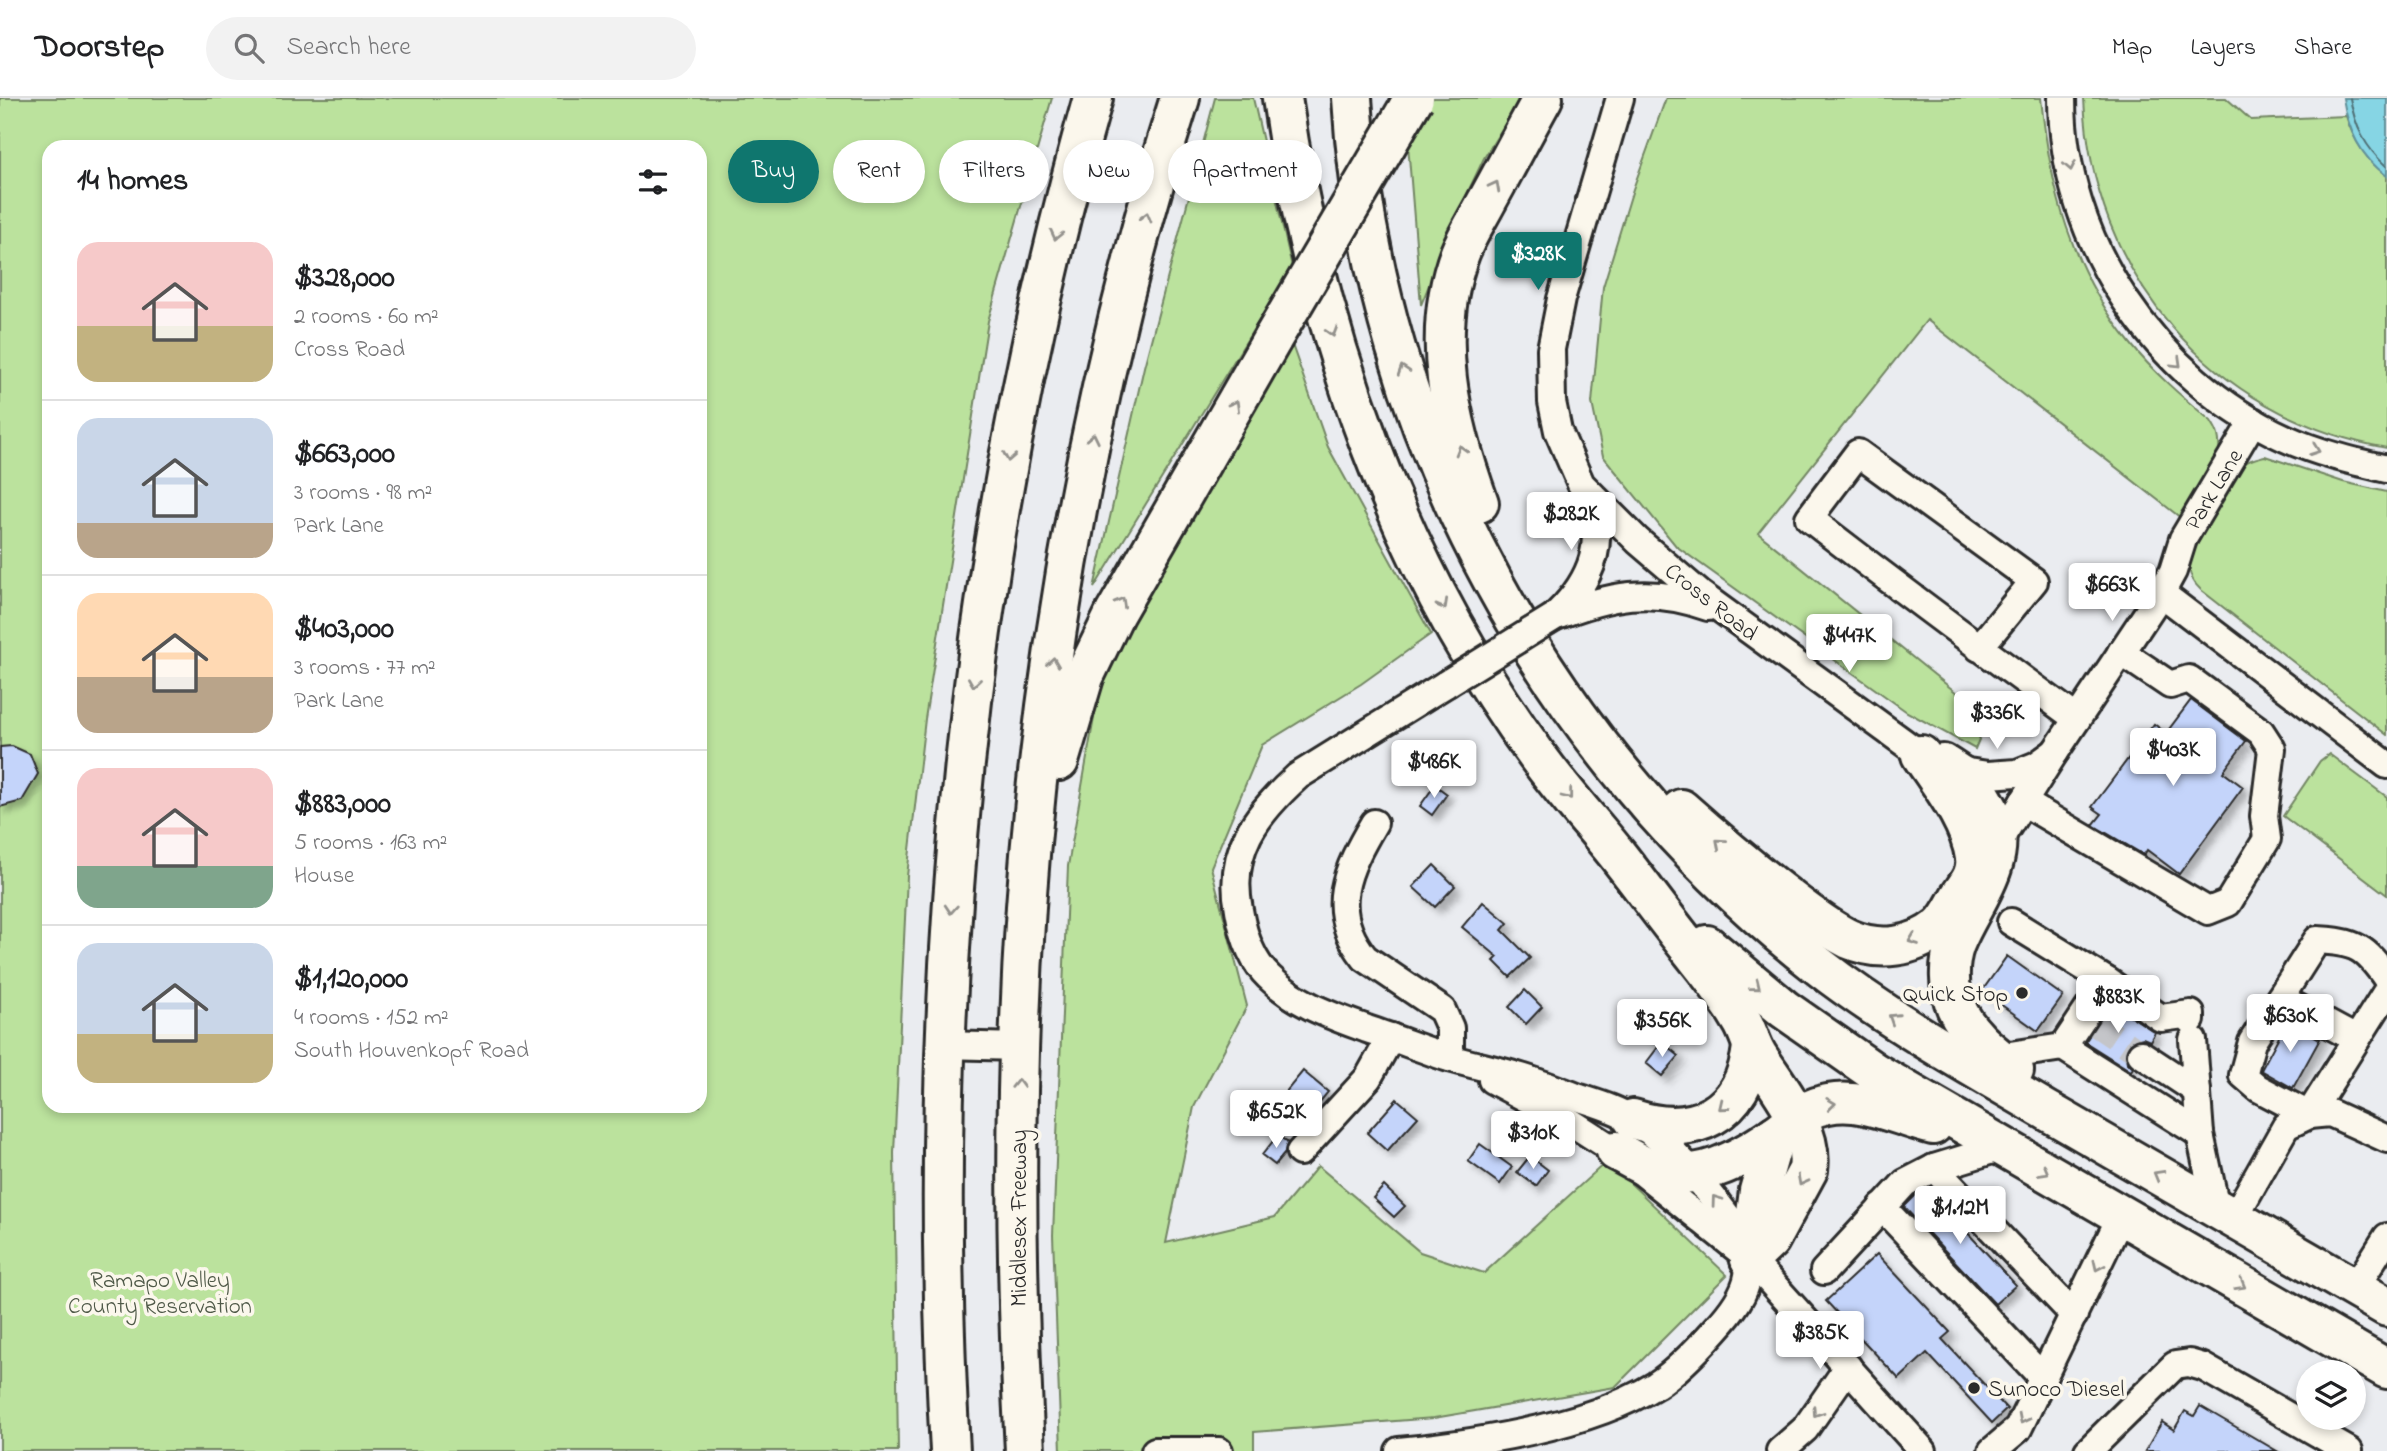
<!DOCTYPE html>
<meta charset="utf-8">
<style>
:root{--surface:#fff;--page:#f2f2f2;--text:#202124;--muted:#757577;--line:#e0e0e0;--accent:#0f766e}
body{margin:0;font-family:"Indie Flower",sans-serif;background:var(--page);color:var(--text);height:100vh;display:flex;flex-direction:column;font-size:26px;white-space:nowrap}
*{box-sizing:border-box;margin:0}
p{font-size:23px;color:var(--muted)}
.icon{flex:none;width:38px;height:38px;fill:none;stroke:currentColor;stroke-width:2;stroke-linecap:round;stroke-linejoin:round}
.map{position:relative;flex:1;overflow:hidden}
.details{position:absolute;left:42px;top:42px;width:665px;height:973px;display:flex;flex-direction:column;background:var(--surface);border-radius:21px;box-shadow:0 4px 10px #0003}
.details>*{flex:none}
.guide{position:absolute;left:728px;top:42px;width:665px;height:63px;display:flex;gap:14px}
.buttons{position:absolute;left:2296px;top:1262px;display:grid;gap:14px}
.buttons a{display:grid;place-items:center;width:70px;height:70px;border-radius:50%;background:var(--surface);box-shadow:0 4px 10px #0003;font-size:35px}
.price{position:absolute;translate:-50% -60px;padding:0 16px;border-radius:7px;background:#fff;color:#222;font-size:23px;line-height:46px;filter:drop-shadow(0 2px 4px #0008)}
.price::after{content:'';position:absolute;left:50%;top:42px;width:21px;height:16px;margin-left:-10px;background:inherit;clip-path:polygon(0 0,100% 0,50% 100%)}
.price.current{background:var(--accent);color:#fff}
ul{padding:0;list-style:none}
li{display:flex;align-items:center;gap:21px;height:175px;padding:0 35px}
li+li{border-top:2px solid var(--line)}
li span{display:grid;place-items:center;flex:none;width:196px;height:140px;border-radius:21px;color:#555}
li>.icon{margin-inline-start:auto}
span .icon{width:84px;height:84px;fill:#fffc;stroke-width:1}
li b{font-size:30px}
h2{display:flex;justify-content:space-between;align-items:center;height:84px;padding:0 35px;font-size:30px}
.tag{padding:0 24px;border-radius:32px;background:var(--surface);box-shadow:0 4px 10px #0003;font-size:24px;line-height:63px}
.tag.current{background:var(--accent);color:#fff}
header{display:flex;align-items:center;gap:42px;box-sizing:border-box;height:98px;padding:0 35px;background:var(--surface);border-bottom:2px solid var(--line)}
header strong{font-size:33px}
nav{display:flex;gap:38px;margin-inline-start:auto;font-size:24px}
.search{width:490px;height:63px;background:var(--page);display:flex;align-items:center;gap:18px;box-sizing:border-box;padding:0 24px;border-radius:38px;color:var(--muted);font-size:26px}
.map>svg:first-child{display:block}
.green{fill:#bbe29d;stroke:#738664;stroke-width:2;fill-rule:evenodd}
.water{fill:#86d5e4;stroke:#62919a;stroke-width:2}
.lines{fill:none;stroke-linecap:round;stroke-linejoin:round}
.shore{stroke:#4f6f75;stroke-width:2}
.building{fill:#c4d4fa;stroke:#2b2b2b;stroke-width:2;filter:url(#shadow)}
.minor-tunnel{stroke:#c4c5c9;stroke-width:26;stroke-dasharray:26 13;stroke-linecap:butt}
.minor-casing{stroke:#2b2b2b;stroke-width:32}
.highway-casing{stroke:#2b2b2b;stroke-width:44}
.minor{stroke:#fbf7ec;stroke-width:26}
.highway{stroke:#fbf7ec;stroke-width:38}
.minor-bridge-casing{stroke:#2b2b2b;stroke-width:32;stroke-linecap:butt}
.highway-bridge-casing{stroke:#2b2b2b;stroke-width:44;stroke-linecap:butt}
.minor-bridge{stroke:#fbf7ec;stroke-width:26}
.highway-bridge{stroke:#fbf7ec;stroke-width:38}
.oneway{stroke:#93918c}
.poi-dot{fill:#2b2b2b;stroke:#fbf7ec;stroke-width:2.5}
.labels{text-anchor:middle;stroke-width:7;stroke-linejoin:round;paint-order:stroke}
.street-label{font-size:23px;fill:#2b2b2b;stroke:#fbf7ec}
.poi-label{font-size:23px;fill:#2b2b2b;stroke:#fbf7ec;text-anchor:end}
.park-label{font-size:23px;fill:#4f5948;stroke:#fbf7ec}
</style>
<header>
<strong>Doorstep</strong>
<div class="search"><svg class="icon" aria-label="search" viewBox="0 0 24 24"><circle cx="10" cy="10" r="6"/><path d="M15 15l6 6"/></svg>Search here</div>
<nav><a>Map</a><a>Layers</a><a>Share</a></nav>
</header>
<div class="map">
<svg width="2387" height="1353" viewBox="0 0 2387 1353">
<defs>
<filter id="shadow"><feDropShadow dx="6" dy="6" stdDeviation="3.5" flood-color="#0004"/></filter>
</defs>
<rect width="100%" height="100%" fill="#eaecf0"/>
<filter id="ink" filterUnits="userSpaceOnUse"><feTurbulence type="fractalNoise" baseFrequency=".0143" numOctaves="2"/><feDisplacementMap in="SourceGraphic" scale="14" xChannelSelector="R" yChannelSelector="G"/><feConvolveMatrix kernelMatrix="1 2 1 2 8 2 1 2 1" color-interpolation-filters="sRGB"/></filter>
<g filter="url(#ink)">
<g class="green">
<path d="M0,0H1052L988,223L925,621L907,778L894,1055L898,1353H0ZM49,49H700V1008H49Z"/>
<polygon points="1215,0 1253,0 1292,169 1094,490 1144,269"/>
<polygon points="1433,0 1521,0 1484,60 1457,117 1421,207 1408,46"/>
<path d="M1666,0H2041C2050,91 2071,172 2130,245C2153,274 2182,299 2211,323C2218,333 2220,341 2219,353L2181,420L1927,222L1758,435L1988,620L1975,651L1907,614L1676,448L1603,358L1592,305L1603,189L1633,91Z"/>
<path d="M2084,0H2226L2251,22L2346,18C2353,41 2367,63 2387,78V350C2212,319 2091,176 2084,0Z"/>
<polygon points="1291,244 1328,349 1431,536 1361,586 1262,647 1211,769 1247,908 1194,1009 1166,1145 1275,1119 1318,1068 1420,1154 1484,1175 1607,1063 1727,1177 1615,1289 1434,1320 1254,1334 1254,1353 1061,1353 1053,1137 1068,768 1098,597 1137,500"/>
<path d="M2265,358L2343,384L2387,394V637L2201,492C2193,485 2188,475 2190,463C2192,453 2237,374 2244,366C2250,361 2257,360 2265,358Z"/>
<polygon points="2329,656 2387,699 2387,797 2283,718 2320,663"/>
</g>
<path class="water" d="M2387,0V78C2360,58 2348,32 2343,0Z"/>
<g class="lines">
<path class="shore" d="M2350,0C2355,29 2365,49 2387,69"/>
</g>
<g class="building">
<polygon points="2191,602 2246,643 2223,674 2243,689 2179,776 2147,752 2144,757 2093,727 2102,716 2092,709 2154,626 2166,635"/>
<polygon points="12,648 30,656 38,676 22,703 0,709 0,649"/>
<polygon points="1435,687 1447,696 1432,717 1420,708"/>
<polygon points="1434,767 1455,788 1435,809 1413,789"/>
<polygon points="1483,804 1508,825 1502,832 1530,860 1510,879 1494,863 1498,859 1462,829"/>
<polygon points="2007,858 2063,898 2038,933 1982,893"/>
<polygon points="1525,892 1542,909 1526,926 1509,909"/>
<polygon points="2111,905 2155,934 2150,943 2143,940 2135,942 2128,948 2125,956 2127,964 2133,970 2131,973 2085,944"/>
<polygon points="2287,923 2320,941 2293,990 2261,972"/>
<polygon points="1662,944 1679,958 1662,978 1646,965"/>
<polygon points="1303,973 1328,994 1309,1017 1284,996"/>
<polygon points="1397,1001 1418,1019 1387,1053 1367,1035"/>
<polygon points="1278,1037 1288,1045 1285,1055 1275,1067 1262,1057"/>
<polygon points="1480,1046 1512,1069 1500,1086 1468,1063"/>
<polygon points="1530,1058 1548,1072 1536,1088 1517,1074"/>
<polygon points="1384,1088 1405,1108 1394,1119 1373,1100"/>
<polygon points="1927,1091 2016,1187 1995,1206 1904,1109 1915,1098"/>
<polygon points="1877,1156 1950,1234 1942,1241 2007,1311 1992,1325 1927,1255 1899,1281 1826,1203"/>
<polygon points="2200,1308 2277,1353 2145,1353 2162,1324 2174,1332 2185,1313 2194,1318"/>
</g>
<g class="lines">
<polyline class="minor-tunnel" points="2093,924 2141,956"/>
<defs>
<g id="minor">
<polyline points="1620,0 1561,201 1551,251 1552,304 1558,333 1581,386 1638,443 1700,496 1921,657 1968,674 1988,677 2017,675 2037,667 2055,654"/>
<path d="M2062,0C2062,144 2156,281 2285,340C2318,355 2352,363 2387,371"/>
<polyline points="2161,495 2387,667"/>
<path d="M1557,516C1593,481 1608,441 1585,394"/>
<path d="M1554,519C1609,497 1651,488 1708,509"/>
<path d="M1979,550L2034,483L1858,355L1809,420C1897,489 1987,555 2077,621"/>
<polyline points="2023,704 2208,813 2228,805 2267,741 2264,718 2272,651 2261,634 2189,581 2170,587 2121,554"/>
<path d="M1374,725C1347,771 1326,812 1365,860L1442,912L1450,930V960"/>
<polyline points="1998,744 2055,654 2161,495 2173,473 2183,441 2253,323"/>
<polyline points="2011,824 2107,883"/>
<path d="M2387,881C2365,849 2356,844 2317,842L2252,944L2243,977L2258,990L2309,1017L2387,893"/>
<polyline points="2280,900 2356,941"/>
<polyline points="2193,942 2200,1036 2216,1110"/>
<polyline points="944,947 1019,949"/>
<polyline points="2063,949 2107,883 2161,920 2191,916 2191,922"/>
<polyline points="2141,956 2197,993"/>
<polyline points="1997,959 2063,949 2200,1036"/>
<polyline points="1492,982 1569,1023 1616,1053 1750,1161 1923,1353"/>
<polyline points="1300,1054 1368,980 1391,939"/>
<polyline points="1934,1070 2074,1217"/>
<polyline points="1882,1109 2043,1280"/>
<polyline points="2234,1120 2286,1028 2309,1017 2330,1015 2387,1041"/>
<polyline points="1824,1173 1905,1085 1934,1070 2002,1049"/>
<polyline points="2355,1190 2387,1139"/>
<polyline points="1155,1353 1219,1353"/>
<path d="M1399,1353C1478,1345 1588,1329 1656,1287C1676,1274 1699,1250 1715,1232C1752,1192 1762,1165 1727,1118C1700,1082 1671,1045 1632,1021C1616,1011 1598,1006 1580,1000C1561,993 1541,985 1521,979C1498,972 1473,967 1449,960C1422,951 1394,940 1367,931C1332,918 1296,906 1269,879C1251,862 1243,836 1239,812C1227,753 1256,716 1298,678L1446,586"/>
<polyline points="1780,1353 1805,1331 1848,1269"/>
<polyline points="1992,1353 2018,1331 2121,1118"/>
<polyline points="2088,1353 2175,1267 2189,1265 2203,1269 2349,1353"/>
</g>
<g id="highway">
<path d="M1282,0C1316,236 1396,466 1538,659C1563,694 1592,725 1619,759C1641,787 1663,817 1686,846C1699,863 1714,880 1726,899C1732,907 1738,916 1743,925C1749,936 1751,947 1758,958C1779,991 1814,1031 1808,1072L1770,1142L1750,1161"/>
<path d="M1352,0C1371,337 1552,659 1816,866C1889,923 1971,968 2051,1015C2163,1080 2275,1144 2387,1209"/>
<path d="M1479,405C1450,325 1429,237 1460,155C1467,137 1478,120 1487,103C1506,69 1524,34 1543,0"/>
<polyline points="1059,663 1084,579 1115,515 1273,240"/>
<path d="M1943,666C1952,672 1962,678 1970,685C1981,695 1988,707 1993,721C2008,767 1971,806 1955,846C1948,865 1948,891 1956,909C1968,937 1991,954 2014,972"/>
<path d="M1681,711C1718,744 1756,776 1796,806C1812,818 1830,832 1849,841C1879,854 1913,850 1939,829C1948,822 1954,808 1960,798C1968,786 1977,776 1975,760C1970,723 1941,687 1921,657"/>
<polyline points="1707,847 1784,911 1874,974 2387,1271"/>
<path d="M1633,1021C1694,1041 1744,1016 1752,949"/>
<path d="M1616,1053C1628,1059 1641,1068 1654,1072C1698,1085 1739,1062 1774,1038C1793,1025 1804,1010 1828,1006C1865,999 1898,1019 1933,1027"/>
<polyline points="1750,1161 1759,1093 1775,1037"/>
<path d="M950,1353C924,892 967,444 1093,0"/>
<path d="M1025,1353C1013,1133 1013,912 1036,693C1061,459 1109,224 1180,0"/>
</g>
</defs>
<use href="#minor" class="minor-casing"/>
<use href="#highway" class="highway-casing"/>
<use href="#minor" class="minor"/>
<use href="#highway" class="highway"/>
<defs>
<polyline id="minor-bridge" points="1446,586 1554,519"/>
<polyline id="highway-bridge" points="1273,240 1414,0"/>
</defs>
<use href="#minor-bridge" class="minor-bridge-casing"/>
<use href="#highway-bridge" class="highway-bridge-casing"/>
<use href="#minor-bridge" class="minor-bridge"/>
<use href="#highway-bridge" class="highway-bridge"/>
</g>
<defs><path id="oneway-chevron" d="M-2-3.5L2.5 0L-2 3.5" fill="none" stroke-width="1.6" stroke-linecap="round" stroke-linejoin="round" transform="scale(1.75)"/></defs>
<g class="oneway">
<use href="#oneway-chevron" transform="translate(2070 68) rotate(79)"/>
<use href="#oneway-chevron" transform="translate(1495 88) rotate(-62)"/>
<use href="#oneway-chevron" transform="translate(1146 119) rotate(-75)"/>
<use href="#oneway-chevron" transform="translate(1056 137) rotate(103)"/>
<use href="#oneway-chevron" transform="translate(1332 234) rotate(73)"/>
<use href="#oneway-chevron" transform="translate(2177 265) rotate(44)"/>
<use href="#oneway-chevron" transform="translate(1403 272) rotate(-108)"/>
<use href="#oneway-chevron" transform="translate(1235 307) rotate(-60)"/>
<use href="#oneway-chevron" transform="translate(1093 340) rotate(-78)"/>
<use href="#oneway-chevron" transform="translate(1461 352) rotate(-106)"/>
<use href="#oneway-chevron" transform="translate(2315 352) rotate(20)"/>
<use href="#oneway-chevron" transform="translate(1009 359) rotate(100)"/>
<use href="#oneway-chevron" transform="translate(1121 504) rotate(-61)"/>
<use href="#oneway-chevron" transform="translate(1443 507) rotate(61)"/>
<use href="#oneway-chevron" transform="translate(1053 564) rotate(-82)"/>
<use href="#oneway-chevron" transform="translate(974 584) rotate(98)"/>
<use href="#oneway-chevron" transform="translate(1568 697) rotate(52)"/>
<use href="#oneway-chevron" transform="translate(1720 745) rotate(-139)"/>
<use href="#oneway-chevron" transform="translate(951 811) rotate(94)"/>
<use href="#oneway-chevron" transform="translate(1913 842) rotate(159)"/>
<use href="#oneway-chevron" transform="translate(1756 888) rotate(39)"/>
<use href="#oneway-chevron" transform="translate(1893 920) rotate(-147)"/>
<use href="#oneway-chevron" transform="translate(1018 986) rotate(-89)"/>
<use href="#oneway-chevron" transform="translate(1831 1006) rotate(-7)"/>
<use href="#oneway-chevron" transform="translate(1723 1008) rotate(141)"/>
<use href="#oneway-chevron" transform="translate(2044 1073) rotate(30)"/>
<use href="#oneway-chevron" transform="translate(2158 1077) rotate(-150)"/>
<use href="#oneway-chevron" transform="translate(1802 1083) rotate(118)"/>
<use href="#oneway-chevron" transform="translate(1716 1102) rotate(-126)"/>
<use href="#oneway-chevron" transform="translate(2098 1168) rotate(115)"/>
<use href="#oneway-chevron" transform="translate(2241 1187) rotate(30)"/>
<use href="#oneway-chevron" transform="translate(1817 1314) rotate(124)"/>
<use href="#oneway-chevron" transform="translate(2023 1321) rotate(117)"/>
</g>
</g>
<g class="poi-dot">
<circle cx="2022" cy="895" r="7"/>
<circle cx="1974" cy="1290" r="7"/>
</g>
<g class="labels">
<g class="street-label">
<text transform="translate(2213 391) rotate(-59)" y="8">Park Lane</text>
<text transform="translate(1712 503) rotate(38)" y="8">Cross Road</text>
<text transform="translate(1018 1120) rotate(-90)" y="8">Middlesex Freeway</text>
</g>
<g class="poi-label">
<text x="2008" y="903">Quick Stop</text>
<text x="1988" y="1298" text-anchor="start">Sunoco Diesel</text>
</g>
<g class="park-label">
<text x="160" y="1189">Ramapo Valley<tspan x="160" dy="26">County Reservation</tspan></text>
</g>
</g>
</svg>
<div class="buttons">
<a><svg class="icon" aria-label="layers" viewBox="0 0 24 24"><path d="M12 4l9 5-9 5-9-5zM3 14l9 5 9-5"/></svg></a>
</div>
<b class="price current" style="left:1538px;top:194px">$328K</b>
<b class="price" style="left:1571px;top:454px">$282K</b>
<b class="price" style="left:2112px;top:525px">$663K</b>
<b class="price" style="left:1849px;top:576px">$447K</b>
<b class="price" style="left:1997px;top:653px">$336K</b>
<b class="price" style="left:2173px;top:690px">$403K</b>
<b class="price" style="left:1434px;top:702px">$486K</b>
<b class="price" style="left:2118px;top:937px">$883K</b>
<b class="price" style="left:2290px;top:956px">$630K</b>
<b class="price" style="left:1662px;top:961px">$356K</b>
<b class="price" style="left:1276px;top:1052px">$652K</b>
<b class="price" style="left:1533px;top:1073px">$310K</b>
<b class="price" style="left:1960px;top:1148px">$1.12M</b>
<b class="price" style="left:1820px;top:1273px">$385K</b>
<div class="guide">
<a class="tag current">Buy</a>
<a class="tag">Rent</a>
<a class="tag">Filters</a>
<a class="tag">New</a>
<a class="tag">Apartment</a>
</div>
<section class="details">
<h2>14 homes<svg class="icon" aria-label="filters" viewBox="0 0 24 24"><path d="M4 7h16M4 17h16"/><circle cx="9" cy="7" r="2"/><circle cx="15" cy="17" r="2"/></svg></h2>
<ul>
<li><span style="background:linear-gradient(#f6c9c9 60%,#c2b280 0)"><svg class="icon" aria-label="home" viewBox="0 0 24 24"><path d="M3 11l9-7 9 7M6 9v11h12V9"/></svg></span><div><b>$328,000</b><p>2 rooms · 60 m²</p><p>Cross Road</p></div></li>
<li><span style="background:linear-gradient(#c9d6e8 75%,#b9a48a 0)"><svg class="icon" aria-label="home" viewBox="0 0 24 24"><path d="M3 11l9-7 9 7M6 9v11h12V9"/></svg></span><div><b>$663,000</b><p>3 rooms · 98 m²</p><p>Park Lane</p></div></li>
<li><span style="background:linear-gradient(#ffd9b3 60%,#b9a48a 0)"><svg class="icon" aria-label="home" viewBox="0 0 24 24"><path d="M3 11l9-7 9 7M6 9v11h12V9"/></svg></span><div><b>$403,000</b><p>3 rooms · 77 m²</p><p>Park Lane</p></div></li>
<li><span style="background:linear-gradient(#f6c9c9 70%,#7fa58c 0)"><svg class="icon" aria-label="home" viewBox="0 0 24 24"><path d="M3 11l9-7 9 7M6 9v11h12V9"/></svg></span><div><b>$883,000</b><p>5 rooms · 163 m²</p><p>House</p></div></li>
<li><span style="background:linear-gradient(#c9d6e8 65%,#c2b280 0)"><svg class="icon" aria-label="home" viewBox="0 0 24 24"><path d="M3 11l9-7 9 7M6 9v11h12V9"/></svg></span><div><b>$1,120,000</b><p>4 rooms · 152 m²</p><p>South Houvenkopf Road</p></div></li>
</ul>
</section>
</div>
